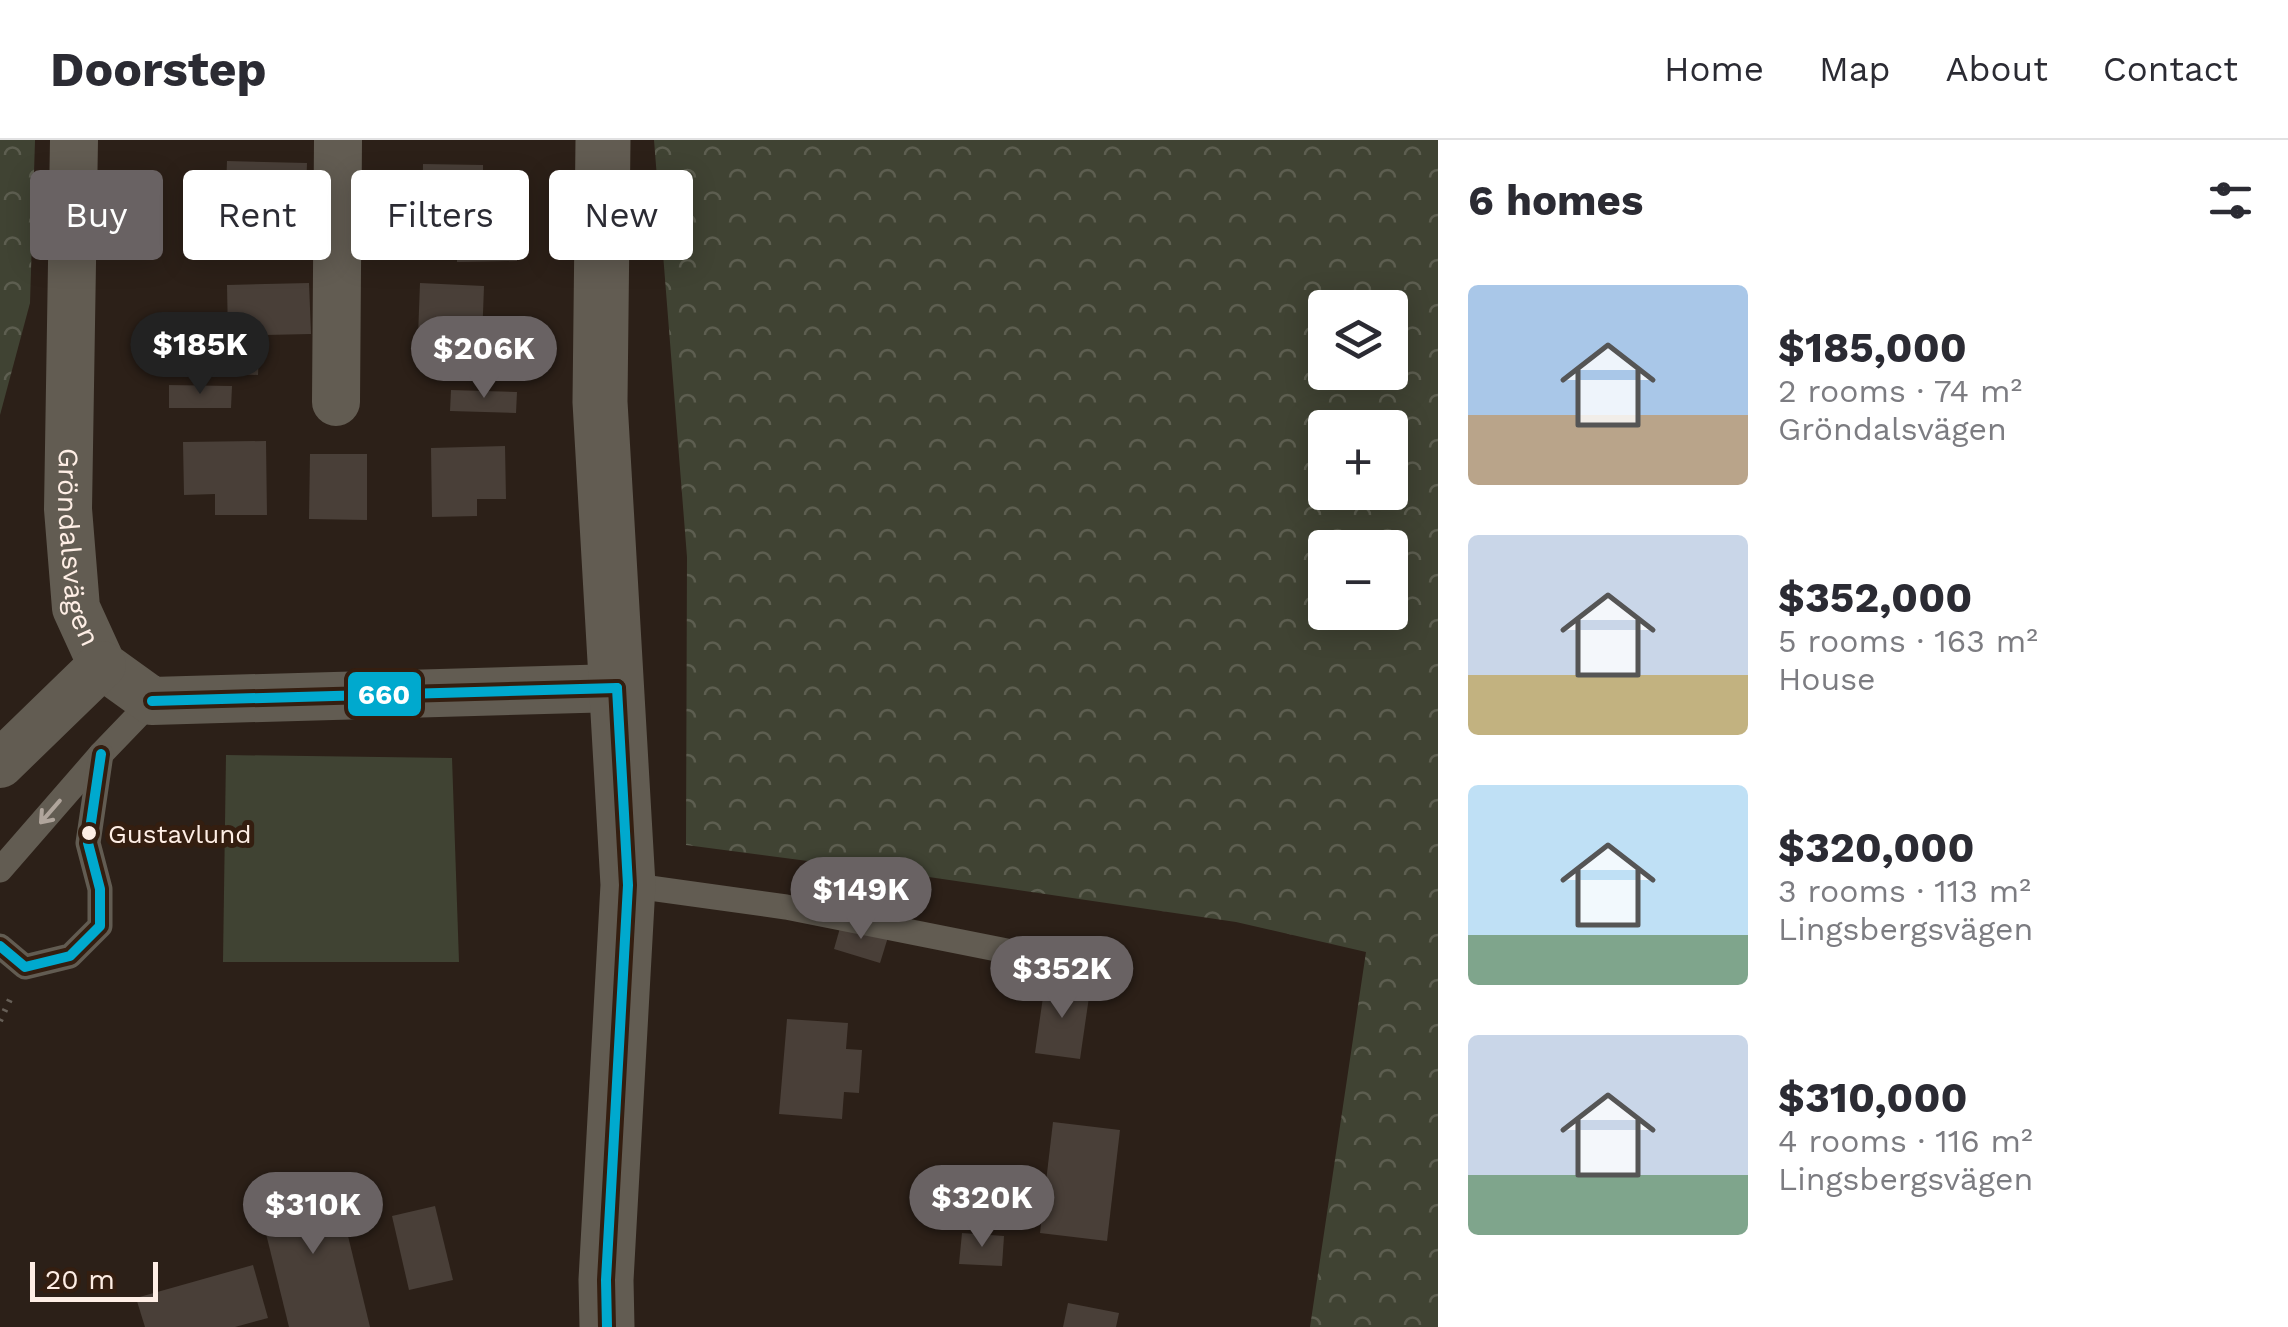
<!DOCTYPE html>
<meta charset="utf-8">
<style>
:root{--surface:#fff;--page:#f7f7f7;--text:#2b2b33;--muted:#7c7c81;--line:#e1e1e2;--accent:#696263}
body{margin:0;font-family:"Work Sans",sans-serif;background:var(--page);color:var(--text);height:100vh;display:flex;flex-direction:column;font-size:38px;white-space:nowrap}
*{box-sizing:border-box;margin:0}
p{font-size:32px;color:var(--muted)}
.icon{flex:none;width:55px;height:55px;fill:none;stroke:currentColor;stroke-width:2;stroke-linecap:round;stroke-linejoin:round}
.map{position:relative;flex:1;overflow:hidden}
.drawer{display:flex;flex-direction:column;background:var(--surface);width:850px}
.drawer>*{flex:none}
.hud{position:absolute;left:30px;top:30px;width:950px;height:90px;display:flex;gap:20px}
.buttons{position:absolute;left:1308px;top:150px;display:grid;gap:20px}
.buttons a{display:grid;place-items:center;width:100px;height:100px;border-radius:10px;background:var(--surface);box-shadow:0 5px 25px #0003;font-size:50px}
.scale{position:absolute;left:30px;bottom:25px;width:128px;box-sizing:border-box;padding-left:10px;border:5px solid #feeee5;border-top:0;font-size:28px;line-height:35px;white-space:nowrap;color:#feeee5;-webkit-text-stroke:8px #341e10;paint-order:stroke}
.price{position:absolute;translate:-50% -85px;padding:0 22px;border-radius:35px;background:var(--accent);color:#fff;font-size:32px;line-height:65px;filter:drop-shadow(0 2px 5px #0008)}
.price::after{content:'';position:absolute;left:50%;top:60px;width:30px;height:22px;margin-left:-15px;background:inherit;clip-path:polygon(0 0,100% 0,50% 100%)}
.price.on{background:#222;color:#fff}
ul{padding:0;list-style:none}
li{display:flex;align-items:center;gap:30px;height:250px;padding:0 30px}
li span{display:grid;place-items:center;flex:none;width:280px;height:200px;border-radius:10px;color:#555}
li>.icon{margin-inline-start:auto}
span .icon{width:120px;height:120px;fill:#fffc;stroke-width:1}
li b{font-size:42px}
h2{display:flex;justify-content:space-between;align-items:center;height:120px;padding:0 30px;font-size:42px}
.tag{padding:0 35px;border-radius:10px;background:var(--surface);box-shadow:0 5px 25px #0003;font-size:35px;line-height:90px}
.tag.on{background:var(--accent);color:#fff}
header{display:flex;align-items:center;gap:60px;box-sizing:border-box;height:140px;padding:0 50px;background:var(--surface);border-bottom:2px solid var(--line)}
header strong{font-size:48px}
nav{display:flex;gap:55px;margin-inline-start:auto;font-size:35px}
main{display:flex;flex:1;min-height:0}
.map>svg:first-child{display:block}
.green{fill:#404333}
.forest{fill:url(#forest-crowns);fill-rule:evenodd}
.building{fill:#493f38}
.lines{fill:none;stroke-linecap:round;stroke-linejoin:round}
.path{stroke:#675f57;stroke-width:6;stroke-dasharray:2.5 8;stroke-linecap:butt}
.service{stroke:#625c52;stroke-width:25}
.minor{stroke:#625c52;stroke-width:48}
.tertiary{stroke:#625c52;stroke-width:55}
.bus-1-casing{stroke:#341e10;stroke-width:18}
.bus-1{stroke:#00a9ce;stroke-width:10}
.oneway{stroke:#b0a59c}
.bus-dot{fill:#feeee5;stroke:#341e10;stroke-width:4}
.labels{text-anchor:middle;stroke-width:10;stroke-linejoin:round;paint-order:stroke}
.bus-label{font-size:26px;fill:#feeee5;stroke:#341e10;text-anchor:start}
.street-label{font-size:28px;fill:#feeee5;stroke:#341e10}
.line-badge{stroke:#341e10;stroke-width:4}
.badge-label{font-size:28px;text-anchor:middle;font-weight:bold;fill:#fff}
</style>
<header>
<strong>Doorstep</strong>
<nav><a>Home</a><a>Map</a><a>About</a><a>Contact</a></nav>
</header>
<main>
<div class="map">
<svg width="1438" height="1187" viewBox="0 0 1438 1187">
<defs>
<pattern id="forest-crowns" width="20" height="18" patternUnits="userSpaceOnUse" patternTransform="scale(2.5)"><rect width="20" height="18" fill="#404333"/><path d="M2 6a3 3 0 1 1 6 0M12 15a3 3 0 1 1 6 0" fill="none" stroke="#5d5e50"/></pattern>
</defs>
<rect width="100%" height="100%" fill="#2c2018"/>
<polygon class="green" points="226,615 452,618 459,822 223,822"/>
<g class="forest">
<polygon points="0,0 35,0 30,163 0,275"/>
<path d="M654,0H1438V1187H1310L1366,812L1236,782L915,735L686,705L687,417ZM1325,168H1390V232H1325ZM1325,288H1390V352H1325ZM1325,408H1390V472H1325Z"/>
</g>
<g class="building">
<polygon points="227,21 307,23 305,78 225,76"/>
<polygon points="423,24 483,25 483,80 422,78"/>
<polygon points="200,91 258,92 257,114 199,114"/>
<polygon points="517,96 517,121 457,122 456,97"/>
<polygon points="309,143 311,194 228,196 227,145"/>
<polygon points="420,143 484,146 482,200 418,197"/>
<polygon points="196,212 259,213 258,235 195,233"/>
<polygon points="454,216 513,218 512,240 453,239"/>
<polygon points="169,245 232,246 231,268 169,268"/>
<polygon points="451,250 517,252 516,273 450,271"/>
<polygon points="266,301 267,375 215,375 215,354 184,355 183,302"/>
<polygon points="505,306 506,359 477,359 477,376 432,377 431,308"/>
<polygon points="310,314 367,314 367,380 309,379"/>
<polygon points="842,781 889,794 880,823 834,809"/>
<polygon points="1045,843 1090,850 1080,919 1035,913"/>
<polygon points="787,879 848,883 846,909 862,910 859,953 844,952 842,979 779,974"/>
<polygon points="1053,982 1120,990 1107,1101 1040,1093"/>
<polygon points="334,1038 370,1187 289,1187 257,1057"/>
<polygon points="435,1066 453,1140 409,1150 392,1076"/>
<polygon points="962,1093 1004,1096 1002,1126 959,1124"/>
<polygon points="253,1125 268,1178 235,1187 145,1187 136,1158"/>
<polygon points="1068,1163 1119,1173 1116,1187 1063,1187"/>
</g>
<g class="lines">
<polyline class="path" points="0,881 12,855"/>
<g class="service">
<polyline points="0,730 101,614 152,561"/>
<polyline points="628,745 786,767 1042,818"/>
<polyline points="0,806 25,827 70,816 100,786 100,749 88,703 101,614"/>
</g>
<g class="minor">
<path id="s1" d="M74,0L68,369L76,468L102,525L152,561L617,548"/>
<polyline points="336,262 338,0"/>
<polyline points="0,624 102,525"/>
</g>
<polyline class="tertiary" points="603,0 600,262 628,745 606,1140 607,1187"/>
<defs>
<g id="bus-1">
<polyline points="152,561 617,548"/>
<polyline points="0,806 25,827 70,816 100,786 100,749 88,703 101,614"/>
<polyline points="607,1187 606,1140 628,745 617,548"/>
</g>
</defs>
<use href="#bus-1" class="bus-1-casing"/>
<use href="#bus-1" class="bus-1"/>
</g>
<defs><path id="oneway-shaft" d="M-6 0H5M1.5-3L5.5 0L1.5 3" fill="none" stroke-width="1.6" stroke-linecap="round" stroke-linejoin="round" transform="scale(2.5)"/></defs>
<use class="oneway" href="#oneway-shaft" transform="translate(50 672) rotate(131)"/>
<circle class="bus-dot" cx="89" cy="693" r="9"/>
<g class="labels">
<g class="bus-label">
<text x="108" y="703">Gustavlund</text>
</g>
<g class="street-label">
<text dy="10" stroke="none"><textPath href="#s1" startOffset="408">Gröndalsvägen</textPath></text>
</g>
</g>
<rect class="line-badge" x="346" y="530" width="77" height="48" rx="10" fill="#00a9ce"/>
<g class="badge-label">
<text x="384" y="564">660</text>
</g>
</svg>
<div class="buttons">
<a><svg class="icon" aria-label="layers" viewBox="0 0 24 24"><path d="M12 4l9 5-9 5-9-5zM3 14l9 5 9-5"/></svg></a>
<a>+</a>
<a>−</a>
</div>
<div class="scale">20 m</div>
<b class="price on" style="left:200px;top:257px">$185K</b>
<b class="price" style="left:484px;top:261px">$206K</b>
<b class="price" style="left:861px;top:802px">$149K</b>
<b class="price" style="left:1062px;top:881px">$352K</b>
<b class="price" style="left:982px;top:1110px">$320K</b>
<b class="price" style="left:313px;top:1117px">$310K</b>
<div class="hud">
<a class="tag on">Buy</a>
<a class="tag">Rent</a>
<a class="tag">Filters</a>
<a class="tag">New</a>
</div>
</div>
<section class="drawer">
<h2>6 homes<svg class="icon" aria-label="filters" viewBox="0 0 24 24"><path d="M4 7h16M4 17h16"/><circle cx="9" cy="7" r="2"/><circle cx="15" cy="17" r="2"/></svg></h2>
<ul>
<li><span style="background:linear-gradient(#a9c7e8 65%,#b9a48a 0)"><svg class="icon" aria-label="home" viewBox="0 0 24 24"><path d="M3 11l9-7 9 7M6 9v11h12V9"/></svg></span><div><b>$185,000</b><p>2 rooms · 74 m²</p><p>Gröndalsvägen</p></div></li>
<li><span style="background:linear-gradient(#c9d6e8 70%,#c2b280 0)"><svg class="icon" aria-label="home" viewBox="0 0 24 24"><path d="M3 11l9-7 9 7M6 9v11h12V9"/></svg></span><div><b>$352,000</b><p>5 rooms · 163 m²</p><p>House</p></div></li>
<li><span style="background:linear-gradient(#bfe0f5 75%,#7fa58c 0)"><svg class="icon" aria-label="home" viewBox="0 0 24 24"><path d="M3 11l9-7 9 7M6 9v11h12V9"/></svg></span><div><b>$320,000</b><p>3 rooms · 113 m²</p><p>Lingsbergsvägen</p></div></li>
<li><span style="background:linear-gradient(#c9d6e8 70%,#7fa58c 0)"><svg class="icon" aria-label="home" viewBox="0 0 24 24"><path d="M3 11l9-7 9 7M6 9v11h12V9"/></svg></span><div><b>$310,000</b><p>4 rooms · 116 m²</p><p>Lingsbergsvägen</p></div></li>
</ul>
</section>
</main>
